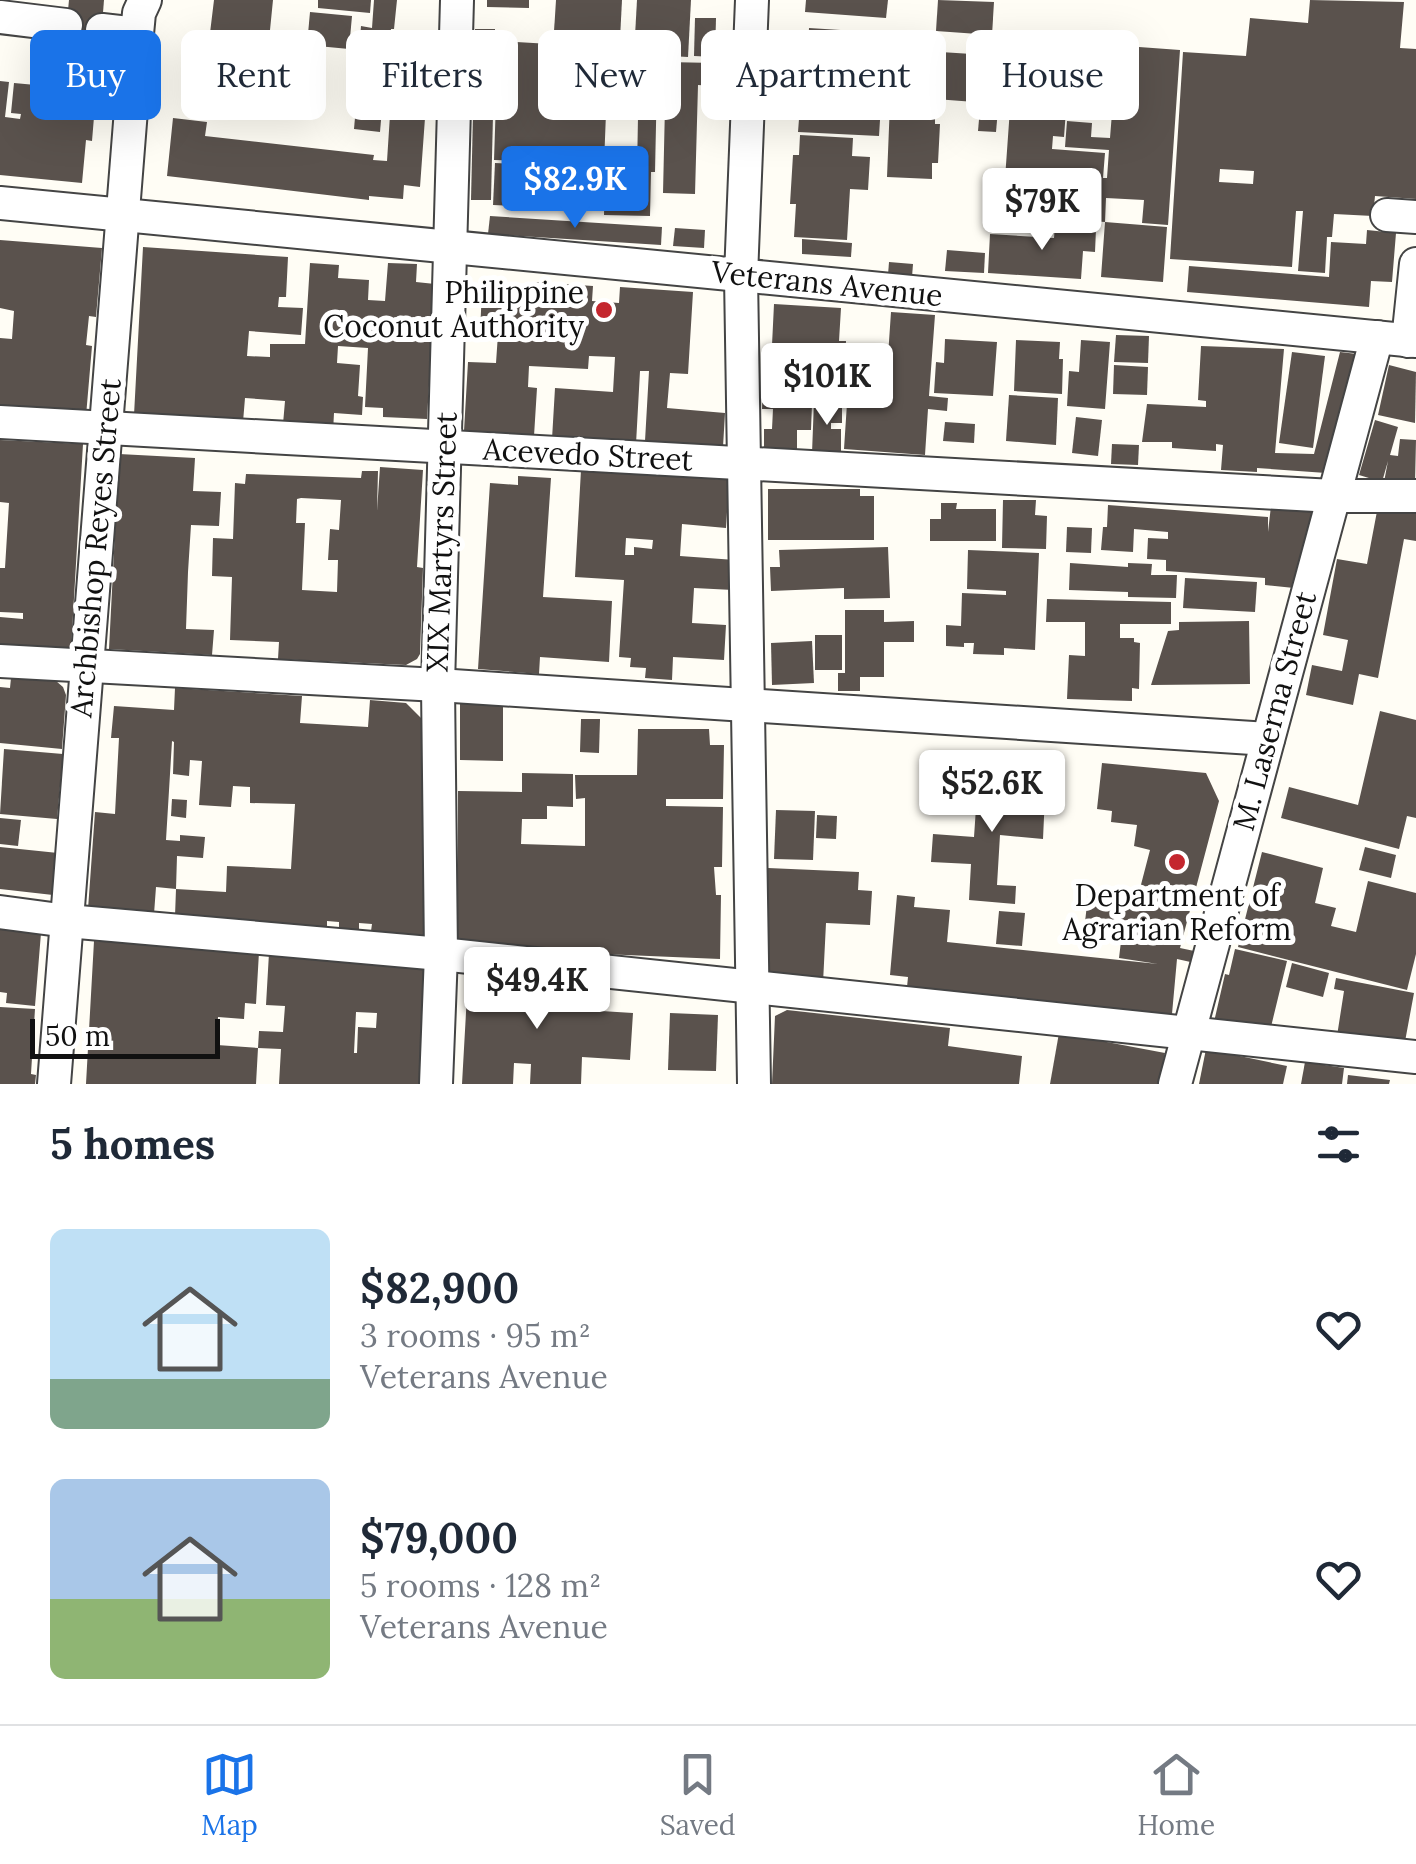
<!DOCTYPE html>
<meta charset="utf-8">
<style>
:root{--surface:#fff;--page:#f6f6f7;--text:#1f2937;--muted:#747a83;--line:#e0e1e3;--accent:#1a73e8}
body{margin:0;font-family:Lora,serif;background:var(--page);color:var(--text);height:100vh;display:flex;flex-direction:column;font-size:38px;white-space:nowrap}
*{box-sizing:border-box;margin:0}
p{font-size:32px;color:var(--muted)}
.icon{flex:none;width:55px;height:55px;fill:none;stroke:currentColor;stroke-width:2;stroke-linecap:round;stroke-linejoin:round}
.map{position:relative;height:1084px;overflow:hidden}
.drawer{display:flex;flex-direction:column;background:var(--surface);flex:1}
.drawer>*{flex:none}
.top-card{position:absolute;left:30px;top:30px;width:1358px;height:90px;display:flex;gap:20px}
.scale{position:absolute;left:30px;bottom:25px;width:190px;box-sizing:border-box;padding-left:10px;border:5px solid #111;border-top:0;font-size:28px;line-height:35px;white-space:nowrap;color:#111;-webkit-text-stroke:8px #fff;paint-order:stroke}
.price{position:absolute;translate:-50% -85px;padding:0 22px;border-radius:10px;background:#fff;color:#222;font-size:32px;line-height:65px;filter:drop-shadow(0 2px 5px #0008)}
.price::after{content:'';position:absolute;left:50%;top:60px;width:30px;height:22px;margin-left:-15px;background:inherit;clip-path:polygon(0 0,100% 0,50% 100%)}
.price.current{background:var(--accent);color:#fff}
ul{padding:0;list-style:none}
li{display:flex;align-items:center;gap:30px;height:250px;padding:0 50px}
li span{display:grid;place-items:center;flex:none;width:280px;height:200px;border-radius:15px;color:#555}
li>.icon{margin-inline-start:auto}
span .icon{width:120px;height:120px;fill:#fffc;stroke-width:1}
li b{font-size:42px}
h2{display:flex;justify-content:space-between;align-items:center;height:120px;padding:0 50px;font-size:42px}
.pill{padding:0 35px;border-radius:15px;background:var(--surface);box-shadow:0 10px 40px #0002;font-size:35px;line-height:90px}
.pill.current{background:var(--accent);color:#fff}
.dock{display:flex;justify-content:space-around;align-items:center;height:140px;border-top:2px solid var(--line);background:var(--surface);font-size:28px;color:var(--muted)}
.dock a{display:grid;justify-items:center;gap:5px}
.dock .current{color:var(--accent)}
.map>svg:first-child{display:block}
.building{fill:#5a524d;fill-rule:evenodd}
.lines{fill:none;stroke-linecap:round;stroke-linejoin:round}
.minor-casing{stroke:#444;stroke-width:36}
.minor{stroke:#fff;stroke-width:32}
.poi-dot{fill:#c4262e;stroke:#fff;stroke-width:4}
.labels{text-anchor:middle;stroke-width:10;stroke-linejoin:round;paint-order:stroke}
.street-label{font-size:30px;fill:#111;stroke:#fff}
.poi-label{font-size:30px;fill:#111;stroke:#fff;text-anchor:end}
</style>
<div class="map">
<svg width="1416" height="1084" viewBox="0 0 1416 1084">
<rect width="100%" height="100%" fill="#fffdf5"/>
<g class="building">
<polygon points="69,0 104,0 97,89 61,85"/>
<polygon points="214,0 273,0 269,40 300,43 294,100 193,89 199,31 210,33"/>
<polygon points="318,0 371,0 370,13 318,8"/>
<polygon points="374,0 397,0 394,29 391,29 388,54 359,51 361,26 372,28"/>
<polygon points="487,0 529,0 529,8 487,7"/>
<polygon points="556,0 622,0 617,98 550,94"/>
<polygon points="637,0 691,0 688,57 634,54"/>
<polygon points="806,0 888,0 886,18 805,12"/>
<polygon points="938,0 994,2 992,35 936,31"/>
<path d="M1310,0L1404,2L1400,48L1416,49V199L1375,196L1373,216L1334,214L1332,237H1327L1325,273L1298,271L1303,211H1296L1292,267L1170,259L1183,52L1246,56L1250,18L1308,23ZM1220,169L1254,171L1253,184L1219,182Z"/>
<polygon points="310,12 352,16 349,49 307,45"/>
<polygon points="695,18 716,18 715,57 694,56"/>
<polygon points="809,28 872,32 871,40 897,42 895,91 870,90 871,69 828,67 828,71 807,70"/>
<polygon points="475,29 495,29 491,200 471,200"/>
<path d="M1015,38L1180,50L1168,225L1142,223L1144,200L1106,198L1105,222L1167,227L1163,282L1101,277L1105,222L1047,218L1046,225L1002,221ZM1066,110L1112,113L1110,138L1091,137L1092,123L1067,121L1065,147L1109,150L1107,178H1103L1105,153L1052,149L1053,136L1064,137Z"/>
<polygon points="498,41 550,44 548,111 606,113 604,164 494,160"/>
<polygon points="925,51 1003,56 1001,99 988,98 988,103 922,98"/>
<polygon points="666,62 715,63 715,86 698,85 695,194 663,193"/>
<polygon points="621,77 657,78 655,172 651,172 650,216 604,215 605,170 637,171 638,117 619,116"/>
<polygon points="0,81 9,82 5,117 20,119 21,114 11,113 14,83 90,90 89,105 95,105 92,141 86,140 82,183 0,175"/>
<polygon points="358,83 384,85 380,132 354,129"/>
<polygon points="801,93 855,96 854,102 881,104 879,136 798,132"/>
<polygon points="890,103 935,105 935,124 940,124 938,163 932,163 932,179 887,177"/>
<polygon points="980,108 998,109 996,132 978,131"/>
<polygon points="390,115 425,118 420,187 404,185 403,199 369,196 369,200 167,176 173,118 207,122 205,136 374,155 373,160 387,161"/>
<polygon points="800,135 853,138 852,156 870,157 868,190 850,189 847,240 794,237 796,204 790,204 793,155 799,155"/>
<polygon points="495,163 595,168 593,210 493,205"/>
<polygon points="490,216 662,227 661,245 488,234"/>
<polygon points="1055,226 1096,229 1095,252 1083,251 1081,279 988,273 990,234 1054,238"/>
<polygon points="675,228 705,230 704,248 673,246"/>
<polygon points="1367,230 1396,233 1392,282 1371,281 1369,307 1187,292 1189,266 1329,277 1331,242 1366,244"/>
<polygon points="802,239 852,243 851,257 802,254"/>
<polygon points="0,240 102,248 96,317 89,316 86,345 92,346 86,416 0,408 0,338 12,339 14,311 0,308"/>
<polygon points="143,247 288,257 286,297 279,297 278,307 303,308 301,335 249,331 247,356 270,357 270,344 305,344 310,263 339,265 338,278 369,280 368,300 385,301 388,263 417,264 416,282 435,284 427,419 383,417 383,408 365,407 368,348 338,346 337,363 360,365 358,396 363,397 362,415 334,413 333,432 283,424 285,401 245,398 243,422 134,415"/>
<polygon points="947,250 985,253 984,273 945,271"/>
<polygon points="889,262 913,264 912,277 888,275"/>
<polygon points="534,282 593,286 592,301 619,303 620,287 693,292 688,374 670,373 667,408 725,413 723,447 645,441 649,371 640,371 636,444 552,439 555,388 613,392 615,357 589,356 588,369 529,366 528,387 537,388 534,436 464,431 468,362 496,363 498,334 480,333 482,289 533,292"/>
<polygon points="774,304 841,308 839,341 846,341 845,365 781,361 772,345"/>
<polygon points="891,312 935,315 929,396 948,398 947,411 928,409 925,455 844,449 848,388 880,391 882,356 888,356"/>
<polygon points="1116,335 1149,336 1148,363 1114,362"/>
<polygon points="945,339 997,342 993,396 934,393 936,362 944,363"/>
<polygon points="1016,340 1060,342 1059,359 1063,359 1062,394 1014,391"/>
<polygon points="1081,340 1110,342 1105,409 1067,406 1069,371 1079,372"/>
<polygon points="1201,346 1284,349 1275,453 1314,454 1340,352 1357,354 1326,473 1257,468 1257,472 1221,470 1223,445 1216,444 1216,451 1172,448 1172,442 1142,442 1147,404 1206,407 1206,401 1198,400"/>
<polygon points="1292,352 1325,356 1313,448 1279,443"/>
<polygon points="1114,365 1148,367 1147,395 1113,394"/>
<polygon points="1389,365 1416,372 1415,423 1378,415"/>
<polygon points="800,372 821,373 820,399 800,399"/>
<polygon points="763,385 789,386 789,403 812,404 811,430 797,430 797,457 764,457 764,429 772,429 773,409 762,409"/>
<polygon points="1009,395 1058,398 1056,445 1006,441"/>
<polygon points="814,401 842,403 842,423 831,423 831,429 841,429 841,454 812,453"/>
<polygon points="1076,417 1102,420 1098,456 1072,453"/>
<polygon points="1375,420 1398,427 1390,455 1398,456 1400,439 1416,440 1415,483 1384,482 1388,461 1382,482 1359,475"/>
<polygon points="945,422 975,424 974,443 943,441"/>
<polygon points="0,440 83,444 71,649 0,644 0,617 23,619 23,613 0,612 0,568 5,568 9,503 0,502"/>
<polygon points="1112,444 1139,445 1138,465 1111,464"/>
<polygon points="119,454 195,458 193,491 221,492 219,526 191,525 188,572 186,629 214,630 212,655 109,649"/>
<path d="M380,467L423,470L417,567L423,568L420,654L417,659L406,665L278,659L279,642L230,640L232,577L212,576L213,538L233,539L235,483L245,484L246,474L361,478L362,471H378L377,511ZM301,498L341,500L339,530L330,529L328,560H338L337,592L302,590L305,523H296L297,499Z"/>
<path d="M581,470L729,480L726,528L682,524L680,556L735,560L733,590L694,588L692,623L726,625L724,660L673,657L672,680L645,678L646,668L630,667L631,658L619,657L624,580L575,577ZM626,538L653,540L652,549L634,547V555H625Z"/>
<polygon points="518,476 551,478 543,597 612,601 609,662 540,657 539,674 478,669 490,483 518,485"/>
<polygon points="768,489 860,489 860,496 874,496 874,540 768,540"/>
<polygon points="1003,500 1036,500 1035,515 1047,516 1046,549 1002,548"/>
<polygon points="941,503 957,503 956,509 996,509 996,541 930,541 930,519 941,519"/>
<polygon points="1108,505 1268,517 1268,532 1271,506 1312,509 1308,556 1294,588 1265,585 1265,578 1166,571 1166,560 1147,559 1148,538 1168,539 1168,532 1134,529 1133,552 1101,550 1103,527 1107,527"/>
<polygon points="1378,506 1416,513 1416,541 1404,539 1378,678 1359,674 1353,705 1306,695 1312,665 1342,671 1348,640 1323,635 1337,559 1367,564"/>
<polygon points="1067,527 1092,528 1091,553 1066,552"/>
<polygon points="888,547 890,598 844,599 844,588 771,591 770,567 780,567 779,550"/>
<polygon points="968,550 1039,553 1035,650 1004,648 1004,655 973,654 974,643 964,643 964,647 946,646 946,625 961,626 962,593 1006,595 1006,591 967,589"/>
<polygon points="1070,563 1128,567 1128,563 1152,564 1151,575 1177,575 1176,598 1128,597 1128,592 1069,590"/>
<polygon points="1185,578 1257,582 1255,612 1183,608"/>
<polygon points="1047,599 1171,602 1171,624 1120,624 1120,638 1134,638 1134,642 1140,643 1139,689 1132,688 1132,701 1067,699 1069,655 1085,656 1085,622 1046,622"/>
<polygon points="845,610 884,610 884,622 914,621 914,642 884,642 884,677 860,677 860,691 838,691 838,673 845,673"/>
<polygon points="1249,621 1250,684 1151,685 1168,631 1179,630 1179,622"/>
<rect x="815" y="635" width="27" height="35"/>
<polygon points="812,641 814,683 772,685 771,643"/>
<polygon points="11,678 56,681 63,687 66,695 62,749 0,743 0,687 10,688"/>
<path d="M175,688L302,696L300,723L368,727L370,700L406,703L424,721L423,935L371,931L372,924L359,923V930L339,928V922L327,921V927L175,916L176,889L156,887L154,914L88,909L95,812L115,814L119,738H111L114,706L174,710ZM172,741L174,742L173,774L189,776L190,760L202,761L199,805L231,807L233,786L250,787V803L295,804L291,869L227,866L226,892L176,889L177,856L203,858L205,837L180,835V841L166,840Z"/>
<polygon points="460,703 503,704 503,761 460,760"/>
<polygon points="1380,711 1416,720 1416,818 1407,816 1399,849 1281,818 1289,787 1358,805"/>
<polygon points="581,719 600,719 599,753 580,752"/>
<polygon points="638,729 709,729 710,745 724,745 723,799 666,799 666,806 723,807 722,867 714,867 716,895 721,895 720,959 458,948 458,791 522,792 522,773 573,774 573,807 547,806 547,819 522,819 521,844 585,846 585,798 576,799 575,775 637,775"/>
<polygon points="4,749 63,754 57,819 0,814"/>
<polygon points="1102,763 1206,773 1219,801 1180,948 1199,952 1195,963 1177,959 1171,1025 906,997 908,977 890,975 897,895 915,897 914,907 950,910 947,942 1158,964 1119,958 1122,933 1154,940 1085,922 1089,887 1137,900 1150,850 1134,846 1137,825 1111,822 1112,811 1097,809"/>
<polygon points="979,764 1004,766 1002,792 1045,795 1043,839 1000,835 997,885 1016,886 1015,904 969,900 971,864 931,862 933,834 974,837"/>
<polygon points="172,799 187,800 186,818 171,816"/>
<polygon points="776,810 815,811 813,860 774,859"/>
<polygon points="817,815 837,816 836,839 816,838"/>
<polygon points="0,818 21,820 18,846 0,844"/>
<polygon points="0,847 58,853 53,895 0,889"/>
<polygon points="1365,847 1396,855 1391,878 1359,870"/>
<polygon points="1262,852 1323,868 1315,903 1336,908 1331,926 1356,932 1368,881 1416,893 1416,954 1407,990 1238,947"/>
<polygon points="768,868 859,872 858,890 872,891 870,925 826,923 823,983 763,980"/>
<polygon points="999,911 1025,913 1022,946 996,944"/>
<polygon points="0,926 41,933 35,1006 6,1003 7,993 0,992"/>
<path d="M94,941L259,952L256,1004L245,1003L244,1019L218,1017L217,1045L258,1048L259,1031L283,1032L285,1006L266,1005L269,953L428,962L421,1084H279L281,1049L258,1048L256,1084H86ZM356,1012L377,1013L376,1028L358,1027L357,1053H354Z"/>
<polygon points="1235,949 1287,961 1269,1035 1214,1022 1225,974 1229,975"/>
<polygon points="1292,963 1329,973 1323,997 1286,987"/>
<polygon points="468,977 586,985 585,1010 633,1013 630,1060 582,1057 581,1084 530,1084 531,1064 514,1063 513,1084 462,1084"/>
<polygon points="1336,978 1414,993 1404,1047 1337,1036 1344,991 1334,989"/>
<polygon points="0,1007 35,1009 31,1074 36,1075 35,1084 0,1084"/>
<polygon points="787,1010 950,1028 948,1046 1022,1056 1019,1084 772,1084 775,1016"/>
<polygon points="670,1013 718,1015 716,1071 668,1070"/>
<polygon points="1059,1033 1165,1053 1159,1084 1050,1084"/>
<polygon points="1206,1049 1287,1066 1283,1084 1199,1084"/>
<polygon points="1305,1062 1344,1068 1342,1084 1301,1084"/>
<polygon points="1348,1075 1390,1080 1389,1084 1347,1084"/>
</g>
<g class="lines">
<defs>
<g id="minor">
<polyline points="752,0 741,276 754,1084"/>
<polyline points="0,17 66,25"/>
<polyline points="102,30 137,34"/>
<polyline points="0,203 1416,341"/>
<polyline points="1387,215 1416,217"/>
<polyline points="1408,341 1416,264"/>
<polyline points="0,422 1333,496 1416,496"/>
<polyline points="0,661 438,685 1268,739"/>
<polyline points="0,912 67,921 441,954 1416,1057"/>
<polyline points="54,1084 137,34 139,13 145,0"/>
<polyline points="436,1084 441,954 438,685 457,0"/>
<polyline points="1175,1084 1377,337"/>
</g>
</defs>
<use href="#minor" class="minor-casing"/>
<use href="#minor" class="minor"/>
</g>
<g class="poi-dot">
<circle cx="604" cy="310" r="10"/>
<circle cx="1177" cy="862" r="10"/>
</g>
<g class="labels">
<g class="street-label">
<text transform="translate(827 284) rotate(6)" y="10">Veterans Avenue</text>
<text transform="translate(588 455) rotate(3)" y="10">Acevedo Street</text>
<text transform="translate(442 542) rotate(-88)" y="10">XIX Martyrs Street</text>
<text transform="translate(96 548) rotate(-85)" y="10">Archbishop Reyes Street</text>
<text transform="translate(1275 711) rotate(-75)" y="10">M. Laserna Street</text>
</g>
<g class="poi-label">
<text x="584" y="303">Philippine<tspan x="584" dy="34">Coconut Authority</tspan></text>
<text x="1177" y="906" text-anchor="middle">Department of<tspan x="1177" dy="34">Agrarian Reform</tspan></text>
</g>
</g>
</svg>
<div class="scale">50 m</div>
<b class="price current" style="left:575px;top:231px">$82.9K</b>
<b class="price" style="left:1042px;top:253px">$79K</b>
<b class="price" style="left:827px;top:428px">$101K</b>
<b class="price" style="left:992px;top:835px">$52.6K</b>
<b class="price" style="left:537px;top:1032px">$49.4K</b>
<div class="top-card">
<a class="pill current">Buy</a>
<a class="pill">Rent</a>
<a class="pill">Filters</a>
<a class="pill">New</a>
<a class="pill">Apartment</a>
<a class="pill">House</a>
</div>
</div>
<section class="drawer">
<h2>5 homes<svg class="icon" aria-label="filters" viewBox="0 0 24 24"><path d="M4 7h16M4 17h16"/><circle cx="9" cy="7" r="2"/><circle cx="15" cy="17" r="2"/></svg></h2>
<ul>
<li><span style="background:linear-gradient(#bfe0f5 75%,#7fa58c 0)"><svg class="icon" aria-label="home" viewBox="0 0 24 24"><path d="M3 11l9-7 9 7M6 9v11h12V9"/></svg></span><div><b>$82,900</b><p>3 rooms · 95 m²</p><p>Veterans Avenue</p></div><svg class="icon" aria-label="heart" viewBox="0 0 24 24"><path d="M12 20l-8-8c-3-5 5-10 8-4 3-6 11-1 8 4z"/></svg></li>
<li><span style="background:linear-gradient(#a9c7e8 60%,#8fb573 0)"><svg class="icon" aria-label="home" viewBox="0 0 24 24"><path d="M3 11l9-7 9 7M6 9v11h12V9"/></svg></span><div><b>$79,000</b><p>5 rooms · 128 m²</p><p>Veterans Avenue</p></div><svg class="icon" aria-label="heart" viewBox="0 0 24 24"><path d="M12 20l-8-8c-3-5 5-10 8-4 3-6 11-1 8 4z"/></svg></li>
</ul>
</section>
<nav class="dock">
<a class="current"><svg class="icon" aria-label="map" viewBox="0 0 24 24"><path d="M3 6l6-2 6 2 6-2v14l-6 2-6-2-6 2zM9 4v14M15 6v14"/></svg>Map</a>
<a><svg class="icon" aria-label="saved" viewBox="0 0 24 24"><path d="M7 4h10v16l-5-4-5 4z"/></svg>Saved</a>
<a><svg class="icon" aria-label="home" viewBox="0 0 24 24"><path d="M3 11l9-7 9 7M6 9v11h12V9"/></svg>Home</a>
</nav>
